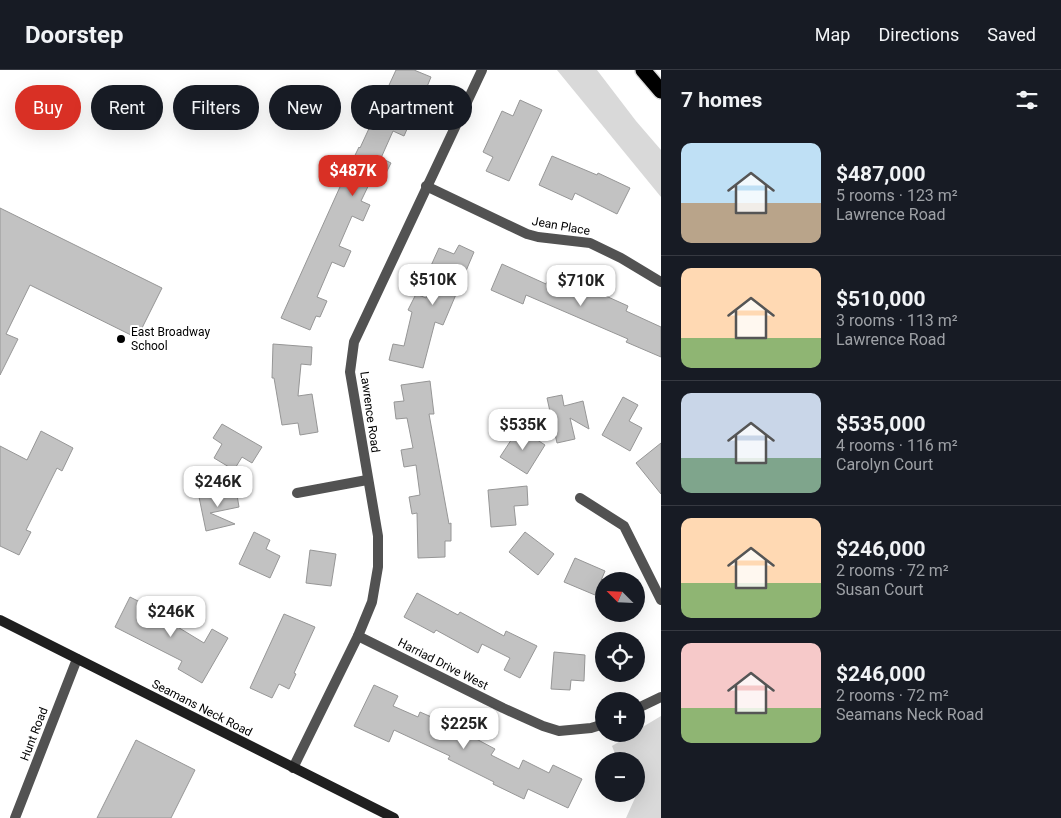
<!DOCTYPE html>
<meta charset="utf-8">
<style>
:root{--surface:#171b24;--page:#242831;--text:#f1f3f6;--muted:#9ea1a6;--line:#363941;--accent:#d93025}
body{margin:0;font-family:Roboto,sans-serif;background:var(--page);color:var(--text);height:100vh;display:flex;flex-direction:column;font-size:19px;white-space:nowrap}
*{box-sizing:border-box;margin:0}
p{font-size:16px;color:var(--muted)}
.icon{flex:none;width:28px;height:28px;fill:none;stroke:currentColor;stroke-width:2;stroke-linecap:round;stroke-linejoin:round}
.map{position:relative;flex:1;overflow:hidden}
.details{display:flex;flex-direction:column;background:var(--surface);width:400px}
.details>*{flex:none}
.hud{position:absolute;left:15px;top:15px;width:475px;height:45px;display:flex;gap:10px}
.needle{width:32px;rotate:294deg}
.tools{position:absolute;left:595px;top:502px;display:grid;gap:10px}
.tools a{display:grid;place-items:center;width:50px;height:50px;border-radius:50%;background:var(--surface);box-shadow:0 5px 20px #0002;font-size:25px}
.price{position:absolute;translate:-50% -42px;padding:0 11px;border-radius:10px;background:#fff;color:#222;font-size:16px;line-height:32px;filter:drop-shadow(0 1px 2px #0008)}
.price::after{content:'';position:absolute;left:50%;top:30px;width:15px;height:11px;margin-left:-8px;background:inherit;clip-path:polygon(0 0,100% 0,50% 100%)}
.price.active{background:var(--accent);color:#fff}
ul{padding:0;list-style:none}
li{display:flex;align-items:center;gap:15px;height:125px;padding:0 20px}
li+li{border-top:1px solid var(--line)}
li span{display:grid;place-items:center;flex:none;width:140px;height:100px;border-radius:10px;color:#555}
li>.icon{margin-inline-start:auto}
span .icon{width:60px;height:60px;fill:#fffc;stroke-width:1}
li b{font-size:21px}
h2{display:flex;justify-content:space-between;align-items:center;height:60px;padding:0 20px;font-size:21px}
.tag{padding:0 18px;border-radius:22px;background:var(--surface);box-shadow:0 5px 20px #0002;font-size:18px;line-height:45px}
.tag.active{background:var(--accent);color:#fff}
header{display:flex;align-items:center;gap:30px;box-sizing:border-box;height:70px;padding:0 25px;background:var(--surface);border-bottom:1px solid var(--line)}
header strong{font-size:24px}
nav{display:flex;gap:28px;margin-inline-start:auto;font-size:18px}
main{display:flex;flex:1;min-height:0}
.map>svg:first-child{display:block}
.green{fill:#d9d9d9}
.building{fill:#c2c2c2;stroke:#969696}
.lines{fill:none;stroke-linecap:round;stroke-linejoin:round}
.motorway-casing{stroke:#dbdbdb;stroke-width:18}
.minor{stroke:#525252;stroke-width:10}
.secondary{stroke:#1f1f1f;stroke-width:10}
.motorway{stroke:#000;stroke-width:15}
.poi-dot{fill:#000;stroke:#fff;stroke-width:2}
.labels{text-anchor:middle;stroke-width:4;stroke-linejoin:round;paint-order:stroke}
.street-label{font-size:12px;fill:#000;stroke:#fff}
.poi-label{font-size:12px;fill:#000;stroke:#fff;text-anchor:start}
</style>
<header>
<strong>Doorstep</strong>
<nav><a>Map</a><a>Directions</a><a>Saved</a></nav>
</header>
<main>
<div class="map">
<svg width="661" height="748" viewBox="0 0 661 748">
<rect width="100%" height="100%" fill="#fff"/>
<g class="green">
<polygon points="557,0 597,0 636,51 661,80 661,127"/>
<polygon points="661,646 661,748 626,748 635,728 633,724 636,724 636,691 618,691 612,676 632,664 636,664 636,661"/>
</g>
<g class="building">
<polygon points="396,0 414,0 431,7 424,24 414,19 402,46 411,50 404,66 393,61 381,88 391,93 383,109 374,104 361,131 370,135 363,151 352,146 339,176 351,181 344,197 332,192 317,227 327,231 320,247 316,246 310,260 281,248 344,108 359,77 360,78"/>
<polygon points="520,30 542,40 509,111 486,101 493,87 483,82 502,41 513,46"/>
<polygon points="552,86 597,105 598,103 630,118 617,144 575,123 572,130 539,115"/>
<polygon points="0,138 162,218 137,268 30,215 6,264 18,269 0,305"/>
<polygon points="459,175 474,182 443,255 435,252 423,298 389,290 393,274 404,276 412,242 408,240 416,224 426,228 437,204 429,200 439,178 454,184"/>
<polygon points="502,194 546,214 550,206 595,226 597,222 628,236 626,241 661,257 661,287 626,272 628,269 526,225 523,234 491,220"/>
<polygon points="273,274 312,277 311,295 301,294 298,326 312,324 318,362 300,365 298,353 282,355 274,308 272,308"/>
<polygon points="430,311 434,344 429,344 449,454 451,453 451,471 445,471 445,487 418,488 417,443 412,444 409,427 420,425 416,395 404,397 401,380 413,378 407,348 396,349 394,332 404,331 401,315"/>
<polygon points="562,325 564,336 583,331 589,359 570,348 575,369 557,373 547,328"/>
<polygon points="623,327 638,335 629,351 642,358 630,381 602,365"/>
<polygon points="222,354 262,377 252,393 242,387 234,400 214,388 222,374 213,368"/>
<polygon points="519,358 545,375 527,404 500,387"/>
<polygon points="41,361 73,378 62,401 57,398 26,460 31,462 19,485 0,476 0,376 27,390"/>
<polygon points="661,373 661,424 636,393"/>
<polygon points="527,416 528,435 514,436 516,455 491,457 488,420"/>
<polygon points="236,419 239,437 210,443 235,454 206,461 199,427"/>
<polygon points="254,462 270,470 266,479 280,486 270,508 239,494"/>
<polygon points="525,462 554,484 538,505 509,482"/>
<polygon points="310,480 336,484 331,516 306,513"/>
<polygon points="575,488 605,501 595,525 564,512"/>
<polygon points="417,523 458,545 460,542 504,566 506,561 537,576 520,608 504,600 510,588 482,574 478,583 436,560 434,563 404,547"/>
<polygon points="130,527 148,536 150,532 170,542 176,556 204,573 212,559 228,568 202,613 178,599 182,591 115,557"/>
<polygon points="284,544 315,557 294,603 296,604 289,619 279,614 272,628 250,618"/>
<polygon points="554,582 585,585 584,611 571,610 570,620 551,619"/>
<polygon points="374,615 398,626 393,636 418,647 420,642 452,656 495,679 491,685 519,699 523,690 549,703 553,695 582,709 568,738 528,719 524,729 493,714 494,712 448,689 450,686 394,660 389,672 354,656"/>
<polygon points="136,670 195,700 171,748 97,748"/>
</g>
<g class="lines">
<defs>
<polyline id="motorway" points="643,0 661,21"/>
</defs>
<use href="#motorway" class="motorway-casing"/>
<g class="minor">
<polyline points="426,116 527,164 538,167 590,173 621,188 661,212"/>
<polyline points="297,423 367,410"/>
<polyline points="580,428 624,456 661,530"/>
<polyline points="358,566 503,638 543,656 559,661 591,658 604,654"/>
<polyline points="636,639 661,627"/>
<polyline points="293,698 358,566 372,532 378,497 378,466 350,302 354,272 482,0"/>
<polyline points="15,748 77,589"/>
</g>
<polyline class="secondary" points="0,550 394,748"/>
<use href="#motorway" class="motorway"/>
</g>
<circle class="poi-dot" cx="121" cy="269" r="5"/>
<g class="labels">
<g class="street-label">
<text transform="translate(561 156) rotate(10)" y="4">Jean Place</text>
<text transform="translate(370 342) rotate(82)" y="4">Lawrence Road</text>
<text transform="translate(443 594) rotate(27)" y="4">Harriad Drive West</text>
<text transform="translate(202 638) rotate(27)" y="4">Seamans Neck Road</text>
<text transform="translate(34 664) rotate(-69)" y="4">Hunt Road</text>
</g>
<g class="poi-label">
<text x="131" y="266">East Broadway<tspan x="131" dy="14">School</tspan></text>
</g>
</g>
</svg>
<div class="tools">
<a><svg class="needle" viewBox="-14 -14 28 28"><path d="M0-13l5 13h-10z" fill="#e53935"/><path d="M0 13l5-13h-10z" fill="#9ea1a6"/></svg></a>
<a><svg class="icon" aria-label="locate" viewBox="0 0 24 24"><circle cx="12" cy="12" r="6"/><path d="M12 2v4M12 18v4M2 12h4M18 12h4"/></svg></a>
<a>+</a>
<a>−</a>
</div>
<b class="price active" style="left:353px;top:127px">$487K</b>
<b class="price" style="left:433px;top:236px">$510K</b>
<b class="price" style="left:581px;top:237px">$710K</b>
<b class="price" style="left:523px;top:381px">$535K</b>
<b class="price" style="left:218px;top:438px">$246K</b>
<b class="price" style="left:171px;top:568px">$246K</b>
<b class="price" style="left:464px;top:680px">$225K</b>
<div class="hud">
<a class="tag active">Buy</a>
<a class="tag">Rent</a>
<a class="tag">Filters</a>
<a class="tag">New</a>
<a class="tag">Apartment</a>
</div>
</div>
<section class="details">
<h2>7 homes<svg class="icon" aria-label="filters" viewBox="0 0 24 24"><path d="M4 7h16M4 17h16"/><circle cx="9" cy="7" r="2"/><circle cx="15" cy="17" r="2"/></svg></h2>
<ul>
<li><span style="background:linear-gradient(#bfe0f5 60%,#b9a48a 0)"><svg class="icon" aria-label="home" viewBox="0 0 24 24"><path d="M3 11l9-7 9 7M6 9v11h12V9"/></svg></span><div><b>$487,000</b><p>5 rooms · 123 m²</p><p>Lawrence Road</p></div></li>
<li><span style="background:linear-gradient(#ffd9b3 70%,#8fb573 0)"><svg class="icon" aria-label="home" viewBox="0 0 24 24"><path d="M3 11l9-7 9 7M6 9v11h12V9"/></svg></span><div><b>$510,000</b><p>3 rooms · 113 m²</p><p>Lawrence Road</p></div></li>
<li><span style="background:linear-gradient(#c9d6e8 65%,#7fa58c 0)"><svg class="icon" aria-label="home" viewBox="0 0 24 24"><path d="M3 11l9-7 9 7M6 9v11h12V9"/></svg></span><div><b>$535,000</b><p>4 rooms · 116 m²</p><p>Carolyn Court</p></div></li>
<li><span style="background:linear-gradient(#ffd9b3 65%,#8fb573 0)"><svg class="icon" aria-label="home" viewBox="0 0 24 24"><path d="M3 11l9-7 9 7M6 9v11h12V9"/></svg></span><div><b>$246,000</b><p>2 rooms · 72 m²</p><p>Susan Court</p></div></li>
<li><span style="background:linear-gradient(#f6c9c9 65%,#8fb573 0)"><svg class="icon" aria-label="home" viewBox="0 0 24 24"><path d="M3 11l9-7 9 7M6 9v11h12V9"/></svg></span><div><b>$246,000</b><p>2 rooms · 72 m²</p><p>Seamans Neck Road</p></div></li>
</ul>
</section>
</main>
